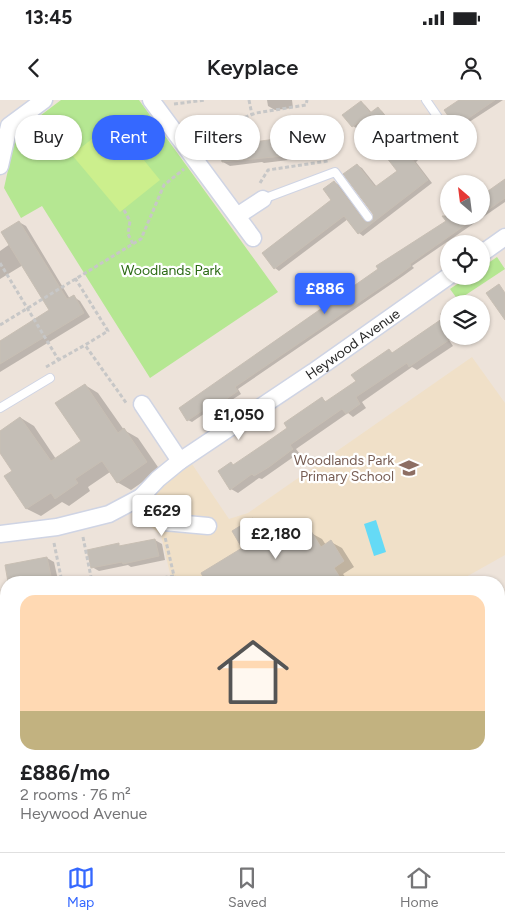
<!DOCTYPE html>
<meta charset="utf-8">
<style>
:root{--surface:#fff;--page:#f6f6f6;--text:#202124;--muted:#757577;--line:#e0e0e0;--accent:#3568ff}
body{margin:0;font-family:Figtree,sans-serif;background:var(--page);color:var(--text);height:100vh;display:flex;flex-direction:column;font-size:19px;white-space:nowrap}
*{box-sizing:border-box;margin:0}
p{font-size:16px;color:var(--muted)}
.icon{flex:none;width:28px;height:28px;fill:none;stroke:currentColor;stroke-width:2;stroke-linecap:round;stroke-linejoin:round}
.map{position:relative;flex:1;overflow:hidden}
.sheet{position:absolute;left:0px;top:476px;width:505px;height:276px;display:flex;flex-direction:column;background:var(--surface);border-radius:20px 20px 0 0;box-shadow:0 1px 4px #0004}
.sheet>*{flex:none}
.guide{position:absolute;left:15px;top:15px;width:475px;height:45px;display:flex;gap:10px}
.needle{width:32px;rotate:332deg}
.buttons{position:absolute;left:440px;top:75px;display:grid;gap:10px}
.buttons a{display:grid;place-items:center;width:50px;height:50px;border-radius:50%;background:var(--surface);box-shadow:0 1px 4px #0004;font-size:25px}
.price{position:absolute;translate:-50% -42px;padding:0 11px;border-radius:5px;background:#fff;color:#222;font-size:16px;line-height:32px;filter:drop-shadow(0 1px 2px #0008)}
.price::after{content:'';position:absolute;left:50%;top:30px;width:15px;height:11px;margin-left:-8px;background:inherit;clip-path:polygon(0 0,100% 0,50% 100%)}
.price.active{background:var(--accent);color:#fff}
ul{padding:0;list-style:none}
li{display:grid;align-content:center;gap:10px;height:265px;padding:0 20px}
li span{display:grid;place-items:center;height:155px;border-radius:15px;color:#555}
li>.icon{margin-inline-start:auto}
span .icon{width:90px;height:90px;fill:#fffc;stroke-width:1}
li b{font-size:21px}
.chip{padding:0 18px;border-radius:22px;background:var(--surface);box-shadow:0 1px 4px #0004;font-size:18px;line-height:45px}
.chip.active{background:var(--accent);color:#fff}
.status{display:flex;justify-content:space-between;align-items:center;height:35px;padding:0 25px;background:var(--surface);direction:ltr}
.status svg{height:14px;fill:currentColor}
header{display:flex;justify-content:space-between;align-items:center;height:65px;padding:0 20px;background:var(--surface);font-size:22px;font-weight:600}
.tab-bar{display:flex;justify-content:space-around;align-items:center;height:70px;border-top:1px solid var(--line);background:var(--surface);font-size:14px;color:var(--muted)}
.tab-bar a{display:grid;justify-items:center;gap:2px}
.tab-bar .active{color:var(--accent)}
.map>svg:first-child{display:block}
.education{fill:#f0e0c8}
.green{fill:#b5e792}
.pitch{fill:#ccef8d}
.water{fill:#65daf6}
.shadow{fill:#0003}
.building{fill:#c4beb6;stroke:#c8bfb4}
.lines{fill:none;stroke-linecap:round;stroke-linejoin:round}
.lane-casing{stroke:#cfd4e4;stroke-width:10}
.street-casing{stroke:#cfd4e4;stroke-width:19}
.path{stroke:#c7c7c7;stroke-width:3;stroke-dasharray:4 2.5;stroke-linecap:butt}
.lane{stroke:#fff;stroke-width:8}
.street{stroke:#fff;stroke-width:16}
.labels{text-anchor:middle;stroke-width:4.5;stroke-linejoin:round;paint-order:stroke}
.park-label{font-size:14px;fill:#2c6b15;stroke:#fff}
.street-label{font-size:14px;fill:#292929;stroke:#fff}
.education-label{font-size:14px;fill:#785e54;stroke:#fff;text-anchor:end}
</style>
<div class="status"><b>13:45</b><svg viewBox="0 0 49 12"><path d="M0 12V9h3v3zM5 12V6h3v6zM10 12V3h3v9zM15 12V0h3v12zM26 1h20v11H26zM47 4h2v5h-2z"/></svg></div>
<header><svg class="icon" aria-label="back" viewBox="0 0 24 24"><path d="M15 5l-7 7 7 7"/></svg>Keyplace<svg class="icon" aria-label="person" viewBox="0 0 24 24"><circle cx="12" cy="8" r="4"/><path d="M4 21q1-7 8-7t8 7"/></svg></header>
<div class="map">
<svg width="505" height="752" viewBox="0 0 505 752">
<rect width="100%" height="100%" fill="#ede3da"/>
<polygon class="education" points="472,257 505,303 505,455 457,482 172,482 161,435 135,414 154,400 156,392 162,385 192,364 229,419 248,413"/>
<g class="green">
<polygon points="61,0 139,0 278,192 150,278 42,106 21,118 4,88 16,34"/>
<polygon points="497,157 505,169 458,200 450,189 469,176 481,176 481,168"/>
</g>
<polygon class="pitch" points="113,22 160,80 120,112 72,55"/>
<polygon class="water" points="376,420 386,452 374,456 364,424"/>
<g class="shadow">
<polygon points="267,0 292,0 293,8 275,10 268,6"/>
<polygon points="461,0 503,0 460,28 457,26 446,11"/>
<polygon points="361,2 365,5 372,13 378,9 382,11 419,59 416,62 432,83 363,136 359,133 348,119 279,171 275,168 333,100 334,82 339,85 367,123 374,120 374,113 357,65 362,68 377,87 398,71 362,25 358,29 353,26 344,15"/>
<polygon points="330,29 336,33 339,49 313,57 264,63 262,62 230,66 223,62 253,41 256,42 304,36"/>
<polygon points="505,81 505,102 412,166 414,168 403,176 238,289 241,294 227,303 223,301 192,322 188,320 181,309 455,116 481,116 481,98"/>
<polygon points="19,122 26,126 70,199 74,197 80,201 90,217 0,272 0,242 51,211 23,165 0,179 0,151 10,144"/>
<polygon points="449,208 449,236 455,236 449,240 453,246 417,270 412,267 362,302 366,308 353,317 348,313 296,349 299,353 262,379 259,378 238,393 231,389 231,364 235,366 289,328 322,299 327,302 357,282 389,251 394,254 444,219 440,214"/>
<polygon points="85,285 98,293 124,330 138,338 160,370 131,390 117,382 110,372 88,387 90,391 69,406 62,402 41,416 27,409 6,377 14,372 0,351 0,332 21,318 34,326 56,359 83,341"/>
<polygon points="253,420 264,426 278,449 289,442 292,444 311,433 322,439 326,445 331,442 342,448 354,467 343,474 349,482 195,482 244,448"/>
<polygon points="155,440 162,444 165,460 131,467 128,465 99,471 92,467 118,445 122,447"/>
<polygon points="47,458 54,462 58,480 44,482 10,482 6,466"/>
<polygon points="6,705 6,734 0,731 0,708"/>
<polygon points="0,738 4,746 0,748"/>
</g>
<g class="building">
<polygon points="459,0 495,0 456,27 444,10"/>
<polygon points="361,1 370,13 378,7 416,56 412,59 428,80 358,134 344,116 274,169 262,153 331,100 323,89 334,81 364,121 369,122 373,120 373,114 343,74 357,64 375,87 397,71 359,22 352,27 342,15"/>
<polygon points="330,28 332,46 305,54 222,62 220,44 253,39 254,42 304,35"/>
<polygon points="505,79 505,98 481,115 481,96"/>
<polygon points="442,116 478,116 410,164 411,166 399,175 235,287 238,291 222,302 220,299 187,321 179,308 378,169 376,166 446,121"/>
<polygon points="19,121 67,199 74,195 84,213 0,264 0,241 49,210 1,132"/>
<polygon points="499,184 505,193 505,220 486,193"/>
<polygon points="449,214 449,240 409,267 407,263 356,297 360,304 346,314 342,309 290,345 293,349 269,367 254,376 252,374 230,390 218,371 231,362 233,365 267,342 287,328 284,323 322,297 325,302 356,281 351,275 389,249 392,253"/>
<polygon points="85,284 118,333 124,328 147,362 117,383 102,361 75,379 78,383 55,399 51,393 26,409 4,376 12,371 0,353 0,331 20,317 51,361 81,341 55,303"/>
<polygon points="253,418 273,450 289,441 291,444 311,431 321,447 331,440 344,461 334,468 343,482 206,482 201,473 242,448 232,431"/>
<polygon points="155,439 159,456 123,464 122,462 91,468 87,450 119,443 119,446"/>
<polygon points="47,457 51,476 20,482 8,482 5,465"/>
</g>
<g class="lines">
<defs>
<g id="lane">
<polyline points="426,0 446,29 444,54"/>
<polyline points="263,99 335,72 368,117"/>
<polyline points="0,308 50,278"/>
</g>
<g id="street">
<polyline points="151,0 253,138"/>
<polyline points="0,66 9,26 44,0"/>
<polyline points="237,116 263,99"/>
<polyline points="481,154 505,137"/>
<polyline points="142,304 180,361"/>
<polyline points="141,397 164,422 208,426"/>
<path id="s1" d="M0,434L57,427L109,414L141,397L158,379L180,361L313,272L449,176"/>
<polyline points="0,530 6,581"/>
<polyline points="0,664 6,652"/>
</g>
</defs>
<use href="#lane" class="lane-casing"/>
<use href="#street" class="street-casing"/>
<g class="path">
<polyline points="249,0 252,15"/>
<polyline points="174,4 205,0"/>
<polyline points="200,44 243,18 256,13 306,5 307,0"/>
<polyline points="260,83 268,70 328,61"/>
<polyline points="124,110 130,121 128,134 133,144"/>
<polyline points="0,163 58,259"/>
<polyline points="75,178 108,231 85,245 127,304"/>
<polyline points="0,225 141,139 164,85 184,69"/>
<polyline points="46,267 85,245"/>
<polyline points="83,437 92,482"/>
<polyline points="54,443 62,482"/>
<polyline points="138,482 174,476 165,437"/>
<polyline points="0,507 6,506"/>
<polyline points="0,629 6,628"/>
</g>
<use href="#lane" class="lane"/>
<use href="#street" class="street"/>
</g>
<defs>
<symbol id="school-bare" viewBox="-9 -9 18 18"><path d="M0-5L7-2L0 1L-7-2ZM-4 1L0 2.5L4 1V4Q0 6-4 4Z" fill="#8d6e63" stroke="#fff" stroke-width="2.5" paint-order="stroke"/></symbol>
</defs>
<g fill-rule="evenodd">
<use href="#school-bare" x="395" y="354" width="28" height="28"/>
</g>
<g class="labels">
<g class="park-label">
<text x="171" y="175">Woodlands Park</text>
</g>
<g class="street-label">
<text dy="5" stroke="none"><textPath href="#s1" startOffset="409">Heywood Avenue</textPath></text>
</g>
<g class="education-label">
<text x="394" y="365">Woodlands Park<tspan x="394" dy="16">Primary School</tspan></text>
</g>
</g>
</svg>
<div class="buttons">
<a><svg class="needle" viewBox="-14 -14 28 28"><path d="M0-13l5 13h-10z" fill="#e53935"/><path d="M0 13l5-13h-10z" fill="#757577"/></svg></a>
<a><svg class="icon" aria-label="locate" viewBox="0 0 24 24"><circle cx="12" cy="12" r="6"/><path d="M12 2v4M12 18v4M2 12h4M18 12h4"/></svg></a>
<a><svg class="icon" aria-label="layers" viewBox="0 0 24 24"><path d="M12 4l9 5-9 5-9-5zM3 14l9 5 9-5"/></svg></a>
</div>
<b class="price active" style="left:325px;top:215px">£886</b>
<b class="price" style="left:239px;top:341px">£1,050</b>
<b class="price" style="left:162px;top:437px">£629</b>
<b class="price" style="left:276px;top:460px">£2,180</b>
<div class="guide">
<a class="chip">Buy</a>
<a class="chip active">Rent</a>
<a class="chip">Filters</a>
<a class="chip">New</a>
<a class="chip">Apartment</a>
</div>
<section class="sheet">
<ul>
<li><span style="background:linear-gradient(#ffd9b3 75%,#c2b280 0)"><svg class="icon" aria-label="home" viewBox="0 0 24 24"><path d="M3 11l9-7 9 7M6 9v11h12V9"/></svg></span><div><b>£886/mo</b><p>2 rooms · 76 m²</p><p>Heywood Avenue</p></div></li>
</ul>
</section>
</div>
<nav class="tab-bar">
<a class="active"><svg class="icon" aria-label="map" viewBox="0 0 24 24"><path d="M3 6l6-2 6 2 6-2v14l-6 2-6-2-6 2zM9 4v14M15 6v14"/></svg>Map</a>
<a><svg class="icon" aria-label="saved" viewBox="0 0 24 24"><path d="M7 4h10v16l-5-4-5 4z"/></svg>Saved</a>
<a><svg class="icon" aria-label="home" viewBox="0 0 24 24"><path d="M3 11l9-7 9 7M6 9v11h12V9"/></svg>Home</a>
</nav>
